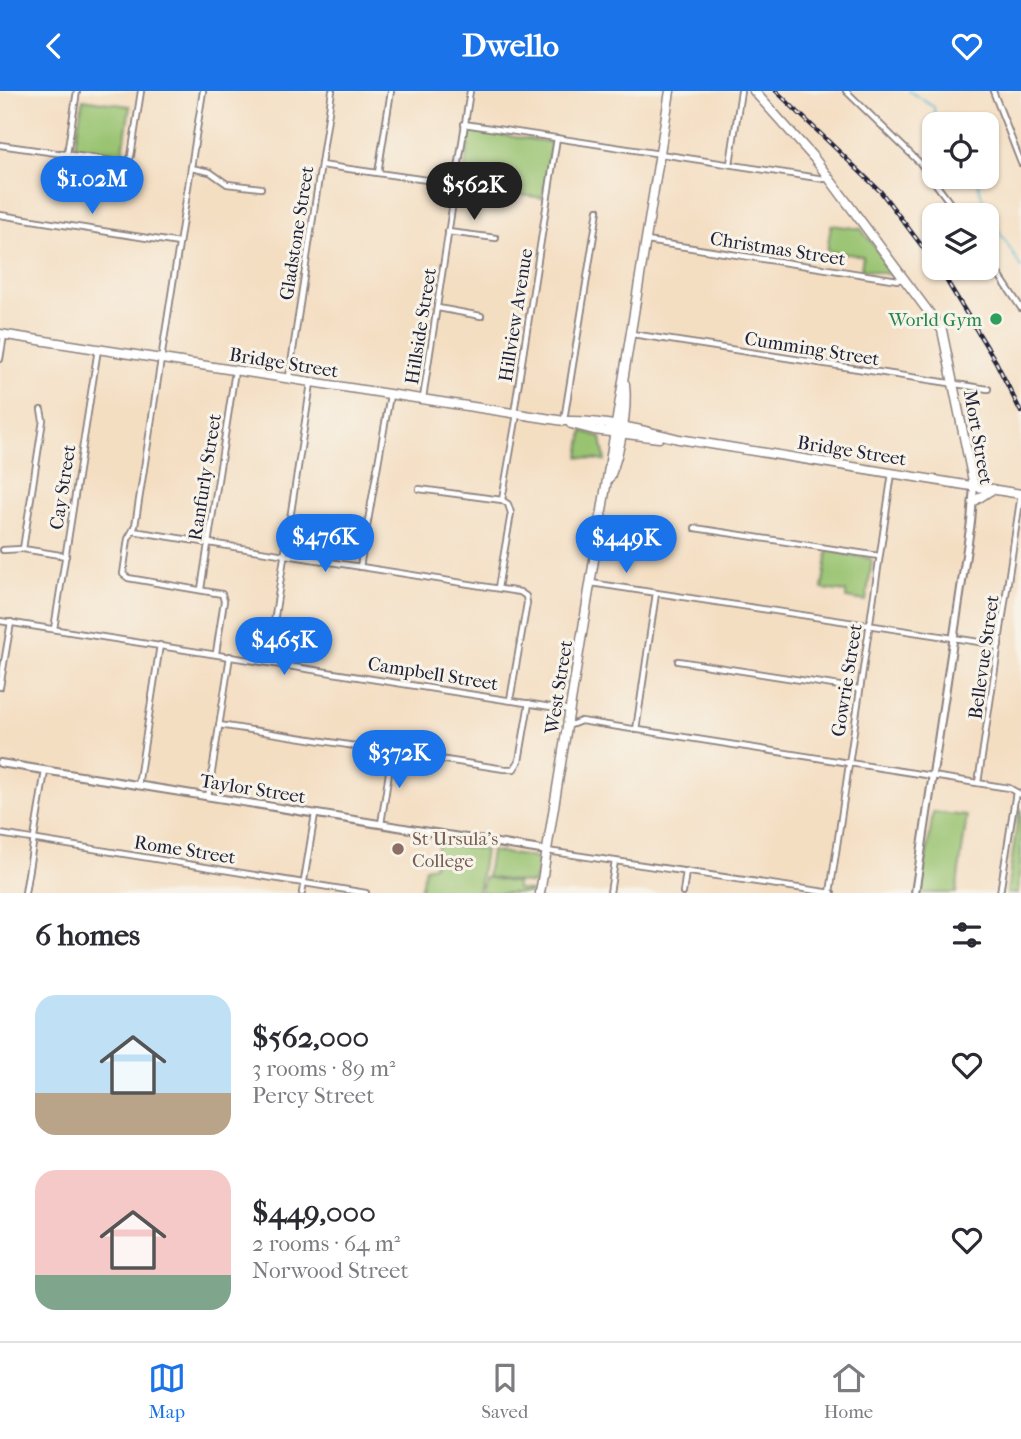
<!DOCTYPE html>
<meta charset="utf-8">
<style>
:root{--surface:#fff;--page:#f2f2f3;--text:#2b2b33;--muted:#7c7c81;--line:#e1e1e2;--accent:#1a73e8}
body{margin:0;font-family:"IM FELL French Canon",serif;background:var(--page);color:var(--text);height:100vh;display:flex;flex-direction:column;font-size:26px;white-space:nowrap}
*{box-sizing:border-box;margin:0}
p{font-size:23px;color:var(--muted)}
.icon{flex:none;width:38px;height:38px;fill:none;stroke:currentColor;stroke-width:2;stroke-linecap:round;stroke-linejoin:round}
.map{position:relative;height:802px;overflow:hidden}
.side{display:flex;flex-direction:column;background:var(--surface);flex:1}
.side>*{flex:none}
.controls{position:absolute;left:922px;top:21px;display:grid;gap:14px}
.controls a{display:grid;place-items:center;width:77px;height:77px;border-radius:14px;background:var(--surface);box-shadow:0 2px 5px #0004;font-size:35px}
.price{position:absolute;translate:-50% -60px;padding:0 16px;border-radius:24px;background:var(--accent);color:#fff;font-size:23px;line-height:46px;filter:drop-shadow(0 2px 4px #0008)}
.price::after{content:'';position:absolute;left:50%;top:42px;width:21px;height:16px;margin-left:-10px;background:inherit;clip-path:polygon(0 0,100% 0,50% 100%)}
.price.on{background:#222;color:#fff}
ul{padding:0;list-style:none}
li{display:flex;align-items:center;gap:21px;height:175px;padding:0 35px}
li span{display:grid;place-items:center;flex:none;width:196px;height:140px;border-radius:21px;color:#555}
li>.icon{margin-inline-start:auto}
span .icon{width:84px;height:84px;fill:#fffc;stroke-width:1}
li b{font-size:30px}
h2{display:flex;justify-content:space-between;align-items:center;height:84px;padding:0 35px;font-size:30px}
header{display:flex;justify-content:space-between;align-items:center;height:91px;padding:0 35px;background:var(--accent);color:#fff;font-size:32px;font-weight:800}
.menu{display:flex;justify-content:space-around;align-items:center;height:98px;border-top:2px solid var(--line);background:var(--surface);font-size:19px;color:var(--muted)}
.menu a{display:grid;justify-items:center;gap:4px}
.menu .on{color:var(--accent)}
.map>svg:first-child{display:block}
.green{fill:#98c370;stroke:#5d7256;stroke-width:2}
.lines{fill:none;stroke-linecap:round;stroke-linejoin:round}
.stream{stroke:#4ab3c9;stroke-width:2}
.minor-casing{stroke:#8b807e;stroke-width:8}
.tertiary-casing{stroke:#8b807e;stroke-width:10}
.primary-casing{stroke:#8b807e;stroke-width:11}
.minor{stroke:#fff;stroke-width:4.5}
.tertiary{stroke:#fff;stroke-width:6}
.primary{stroke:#fff;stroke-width:8}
.rail-casing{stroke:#22223b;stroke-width:4.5}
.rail{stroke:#f7f3e8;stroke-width:2;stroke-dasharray:5;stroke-linecap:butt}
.leisure-dot{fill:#2e9e5b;stroke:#f7f3e8;stroke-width:2.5}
.education-dot{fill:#8d6e63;stroke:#f7f3e8;stroke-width:2.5}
.labels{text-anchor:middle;stroke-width:6;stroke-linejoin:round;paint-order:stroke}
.street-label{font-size:19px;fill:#22223b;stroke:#f7f3e8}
.leisure-label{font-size:19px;fill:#27864d;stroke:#f7f3e8;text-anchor:end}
.education-label{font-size:19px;fill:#785e54;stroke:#f7f3e8;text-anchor:start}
</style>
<header><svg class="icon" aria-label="back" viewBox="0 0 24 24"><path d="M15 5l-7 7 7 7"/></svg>Dwello<svg class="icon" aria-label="heart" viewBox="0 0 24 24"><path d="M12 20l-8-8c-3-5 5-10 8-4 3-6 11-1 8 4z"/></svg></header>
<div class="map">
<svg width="1021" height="802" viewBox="0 0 1021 802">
<rect width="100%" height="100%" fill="#f7f3e8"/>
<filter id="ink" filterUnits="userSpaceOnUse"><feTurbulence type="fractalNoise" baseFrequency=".0143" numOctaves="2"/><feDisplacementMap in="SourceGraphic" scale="14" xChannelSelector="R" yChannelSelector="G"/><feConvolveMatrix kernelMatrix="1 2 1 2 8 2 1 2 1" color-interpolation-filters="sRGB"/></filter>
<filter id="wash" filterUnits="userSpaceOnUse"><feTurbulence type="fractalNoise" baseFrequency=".00686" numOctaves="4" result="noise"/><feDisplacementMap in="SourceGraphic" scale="28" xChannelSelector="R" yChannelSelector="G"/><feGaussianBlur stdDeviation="1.57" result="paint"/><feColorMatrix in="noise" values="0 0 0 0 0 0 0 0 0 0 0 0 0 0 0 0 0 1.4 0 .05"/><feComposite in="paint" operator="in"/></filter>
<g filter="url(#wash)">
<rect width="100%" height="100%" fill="#f4dec2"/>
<g class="green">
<polygon points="83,8 130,15 123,61 120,64 78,57 75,53"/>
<polygon points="474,40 549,51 551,54 543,107 462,95 470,43"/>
<polygon points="831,134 861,138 894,182 893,184 861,178 863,165 827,160"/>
<polygon points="583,340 601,346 605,370 579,366"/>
<polygon points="828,460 869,467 872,470 866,510 846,507 846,501 822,498"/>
<polygon points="1021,718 1021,767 1018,802 1007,802 1019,719"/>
<polygon points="933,721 967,725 956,802 921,802"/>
<polygon points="438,752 485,759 478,802 420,801 425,777 434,775"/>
<polygon points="491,760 536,767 538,771 534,793 487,786"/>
<polygon points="484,786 517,792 517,798 531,800 531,802 481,802"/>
</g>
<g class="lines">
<g class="stream">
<polyline points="909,0 934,16 935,33"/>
<path d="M977,86C982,121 1005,146 1021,177"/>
</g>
</g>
</g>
<g filter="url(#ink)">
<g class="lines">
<defs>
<g id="minor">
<polyline points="203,0 135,435 128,448 123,483 128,487 222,503 224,510 216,562"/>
<polyline points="846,0 920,72 959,124"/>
<polyline points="993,0 1021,72"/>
<polyline points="464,33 824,88 830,86"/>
<polyline points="0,54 127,72 134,78"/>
<polyline points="67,63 77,0"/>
<polyline points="127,72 131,65 141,0"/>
<polyline points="730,73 741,0"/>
<polyline points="321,74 455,93"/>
<polyline points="191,77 210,81 227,93 261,97"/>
<polyline points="378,82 391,0"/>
<polyline points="0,124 179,152"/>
<polyline points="448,141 496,147"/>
<polyline points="647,150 898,189 904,187"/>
<polyline points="987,166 1021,217"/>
<polyline points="438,217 481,225"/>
<polyline points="632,243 988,298"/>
<polyline points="0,268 4,244"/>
<polyline points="289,286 332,0"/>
<polyline points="423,307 470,0"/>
<polyline points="41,319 43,329 23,458 66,465"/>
<polyline points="514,322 557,47"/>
<polyline points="564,329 598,119"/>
<polyline points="419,398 502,409 508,413 511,422 498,497"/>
<polyline points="502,409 517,323"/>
<polyline points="695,437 879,465"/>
<polyline points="133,440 520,501 526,505 527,512 510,609"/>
<polyline points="3,459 22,458"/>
<polyline points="360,476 390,304"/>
<polyline points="591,492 999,554"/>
<polyline points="201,498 235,280"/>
<polyline points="0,530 570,619"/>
<polyline points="54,538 98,258"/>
<polyline points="268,570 311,292"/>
<polyline points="678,570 859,598"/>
<polyline points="0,596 11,531"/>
<polyline points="219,634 504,678 514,678 519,670 529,612"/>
<polyline points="568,635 581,630 1009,697 1021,704"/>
<polyline points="636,639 656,502"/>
<polyline points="978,692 1021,403"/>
<polyline points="138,695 160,554"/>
<polyline points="208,706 230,565"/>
<polyline points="381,733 392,662"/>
<polyline points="0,743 366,802"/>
<polyline points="547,760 832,802"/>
<polyline points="25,802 45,680"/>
<polyline points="302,802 315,723"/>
<polyline points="610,802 615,770"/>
<polyline points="683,802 686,780"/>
<polyline points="830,802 892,382"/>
<polyline points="1000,802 1016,701"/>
</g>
<g id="tertiary">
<polyline points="0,672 547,760"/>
<polyline points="915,802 971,431 974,395"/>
</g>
<g id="primary">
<polyline points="754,0 814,67 942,239 974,395"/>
<path d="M0,243L564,330C602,329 642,339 679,348L1021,403"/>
<polyline points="571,333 594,339 659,347"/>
<path d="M610,386C620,361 628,320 625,293"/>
<polyline points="973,411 993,398"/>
<polyline points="540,802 670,0"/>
</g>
</defs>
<use href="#minor" class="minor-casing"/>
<use href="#tertiary" class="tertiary-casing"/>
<use href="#primary" class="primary-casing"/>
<use href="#minor" class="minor"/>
<use href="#tertiary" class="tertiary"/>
<use href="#primary" class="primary"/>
<defs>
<g id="rail">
<polyline points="776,0 881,101 934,171"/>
<polyline points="939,177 996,271 1021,321"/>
</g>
</defs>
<use href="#rail" class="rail-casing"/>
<use href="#rail" class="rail"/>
</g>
</g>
<circle class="leisure-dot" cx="996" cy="228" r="7"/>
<circle class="education-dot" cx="398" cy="758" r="7"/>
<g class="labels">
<g class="street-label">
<text transform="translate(296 142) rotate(-81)" y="7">Gladstone Street</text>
<text transform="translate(778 157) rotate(9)" y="7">Christmas Street</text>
<text transform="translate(515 224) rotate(-81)" y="7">Hillview Avenue</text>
<text transform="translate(420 235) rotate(-81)" y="7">Hillside Street</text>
<text transform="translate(812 257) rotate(9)" y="7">Cumming Street</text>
<text transform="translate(284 271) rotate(9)" y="7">Bridge Street</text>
<text transform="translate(979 346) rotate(80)" y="7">Mort Street</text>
<text transform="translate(852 359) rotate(9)" y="7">Bridge Street</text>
<text transform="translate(204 386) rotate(-81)" y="7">Ranfurly Street</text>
<text transform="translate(62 396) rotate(-81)" y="7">Cay Street</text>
<text transform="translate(983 566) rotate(-82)" y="7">Bellevue Street</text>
<text transform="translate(433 582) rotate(9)" y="7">Campbell Street</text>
<text transform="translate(846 589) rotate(-81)" y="7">Gowrie Street</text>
<text transform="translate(558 596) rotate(-81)" y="7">West Street</text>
<text transform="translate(253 697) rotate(9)" y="7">Taylor Street</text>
<text transform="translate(185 758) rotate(9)" y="7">Rome Street</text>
</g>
<g class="leisure-label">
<text x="982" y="235">World Gym</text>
</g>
<g class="education-label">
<text x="412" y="754">St Ursula's<tspan x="412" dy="22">College</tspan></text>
</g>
</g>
</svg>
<div class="controls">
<a><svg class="icon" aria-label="locate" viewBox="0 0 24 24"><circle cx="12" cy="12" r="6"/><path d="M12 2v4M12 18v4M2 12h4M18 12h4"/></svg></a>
<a><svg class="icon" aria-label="layers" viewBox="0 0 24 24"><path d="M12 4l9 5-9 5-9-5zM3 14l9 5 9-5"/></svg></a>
</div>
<b class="price" style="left:92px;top:125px">$1.02M</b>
<b class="price on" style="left:474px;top:131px">$562K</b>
<b class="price" style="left:325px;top:483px">$476K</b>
<b class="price" style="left:626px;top:484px">$449K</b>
<b class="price" style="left:284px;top:586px">$465K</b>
<b class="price" style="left:399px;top:699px">$372K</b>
</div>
<section class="side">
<h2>6 homes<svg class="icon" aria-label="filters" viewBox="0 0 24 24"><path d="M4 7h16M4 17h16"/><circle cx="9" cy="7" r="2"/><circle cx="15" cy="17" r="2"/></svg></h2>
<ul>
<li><span style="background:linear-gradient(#bfe0f5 70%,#b9a48a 0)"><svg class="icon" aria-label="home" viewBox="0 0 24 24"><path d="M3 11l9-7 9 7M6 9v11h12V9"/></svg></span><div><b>$562,000</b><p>3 rooms · 89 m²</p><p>Percy Street</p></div><svg class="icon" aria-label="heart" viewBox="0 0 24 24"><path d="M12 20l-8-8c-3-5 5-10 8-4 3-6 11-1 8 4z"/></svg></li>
<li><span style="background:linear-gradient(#f6c9c9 75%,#7fa58c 0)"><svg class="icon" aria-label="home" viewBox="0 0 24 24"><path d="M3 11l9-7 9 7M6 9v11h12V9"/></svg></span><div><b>$449,000</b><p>2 rooms · 64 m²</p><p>Norwood Street</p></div><svg class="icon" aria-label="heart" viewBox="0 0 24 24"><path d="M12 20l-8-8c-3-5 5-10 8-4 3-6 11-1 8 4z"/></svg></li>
</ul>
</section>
<nav class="menu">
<a class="on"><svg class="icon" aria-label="map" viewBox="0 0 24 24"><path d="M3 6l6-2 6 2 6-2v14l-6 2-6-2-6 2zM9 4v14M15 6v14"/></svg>Map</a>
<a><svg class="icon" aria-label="saved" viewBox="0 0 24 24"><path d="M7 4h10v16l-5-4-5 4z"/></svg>Saved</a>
<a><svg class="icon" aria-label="home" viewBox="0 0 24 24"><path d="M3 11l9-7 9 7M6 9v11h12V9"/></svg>Home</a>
</nav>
